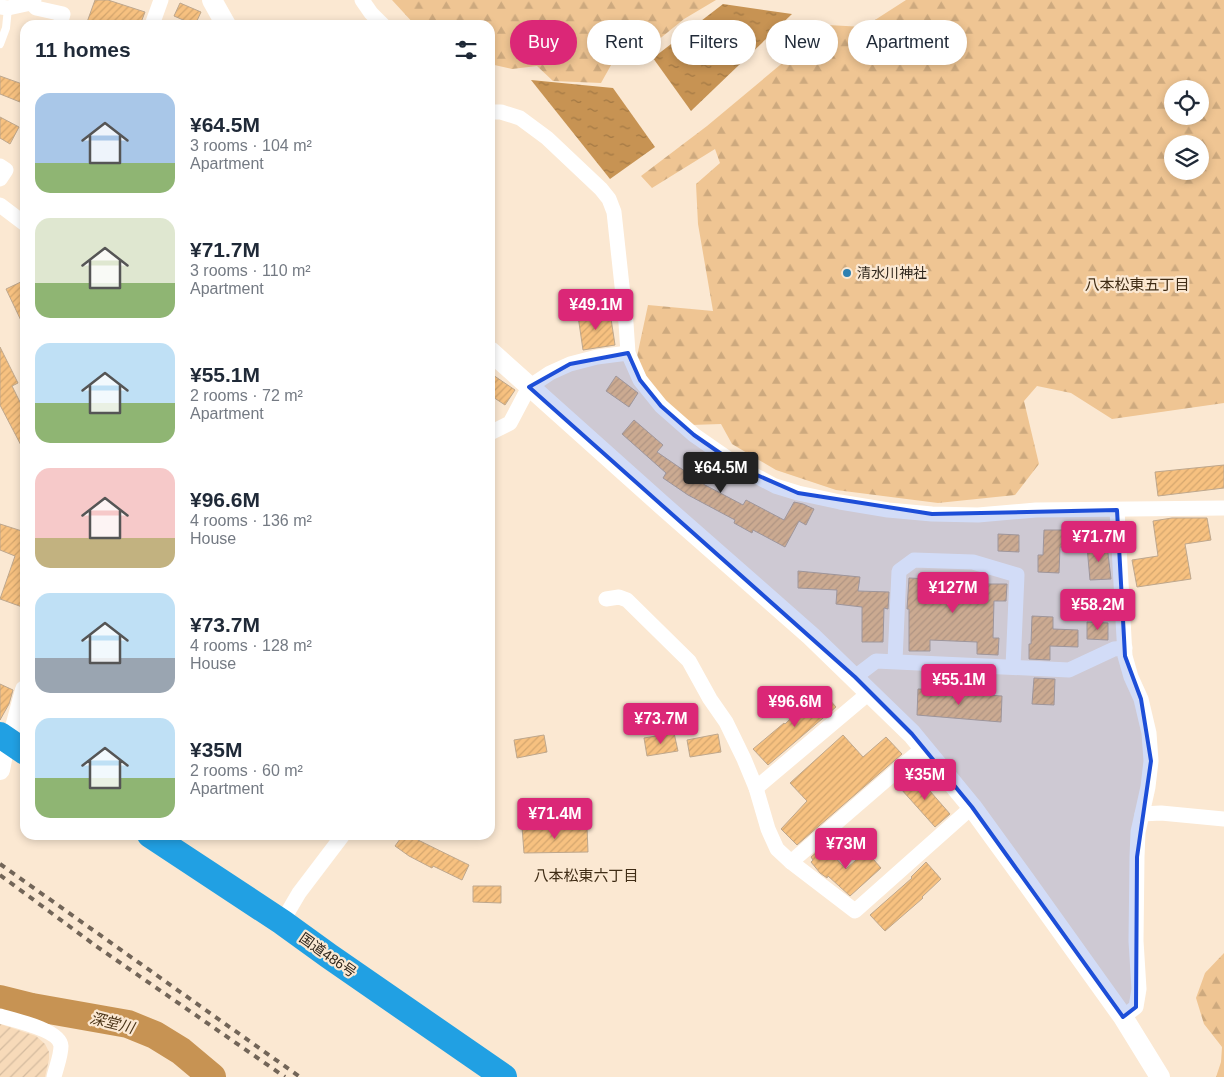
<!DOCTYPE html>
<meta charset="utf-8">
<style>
:root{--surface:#fff;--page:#f2f2f3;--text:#1f2937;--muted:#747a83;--accent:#db2777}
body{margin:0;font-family:Helvetica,"Noto Sans JP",sans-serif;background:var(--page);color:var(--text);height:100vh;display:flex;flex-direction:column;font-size:19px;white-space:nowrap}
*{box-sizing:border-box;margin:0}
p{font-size:16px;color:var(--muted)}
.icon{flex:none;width:28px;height:28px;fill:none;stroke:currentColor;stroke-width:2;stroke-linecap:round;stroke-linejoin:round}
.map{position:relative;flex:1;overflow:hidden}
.drawer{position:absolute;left:20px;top:20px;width:475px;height:820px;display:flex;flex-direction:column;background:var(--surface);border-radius:15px;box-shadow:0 2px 8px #0003}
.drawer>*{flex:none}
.hud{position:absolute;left:510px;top:20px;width:475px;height:45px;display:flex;gap:10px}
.fabs{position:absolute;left:1164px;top:80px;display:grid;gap:10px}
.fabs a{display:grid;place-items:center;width:45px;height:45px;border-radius:50%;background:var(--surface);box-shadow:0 2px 8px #0003;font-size:25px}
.price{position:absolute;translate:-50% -42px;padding:0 11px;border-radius:5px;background:var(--accent);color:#fff;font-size:16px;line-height:32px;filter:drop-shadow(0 1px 2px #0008)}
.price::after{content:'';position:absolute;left:50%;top:30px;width:15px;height:11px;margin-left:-8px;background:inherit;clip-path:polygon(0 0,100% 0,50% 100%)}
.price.current{background:#222;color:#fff}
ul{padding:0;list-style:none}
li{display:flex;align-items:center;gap:15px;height:125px;padding:0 15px}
li span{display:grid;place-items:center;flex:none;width:140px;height:100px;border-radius:15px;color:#555}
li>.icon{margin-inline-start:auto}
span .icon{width:60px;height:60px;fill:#fffc;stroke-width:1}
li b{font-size:21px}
h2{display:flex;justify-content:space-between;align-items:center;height:60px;padding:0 15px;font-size:21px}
.tag{padding:0 18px;border-radius:22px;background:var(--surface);box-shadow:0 2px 8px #0003;font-size:18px;line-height:45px}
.tag.current{background:var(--accent);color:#fff}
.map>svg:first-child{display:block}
.industrial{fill:url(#industrial-furrows)}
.forest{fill:url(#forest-firs);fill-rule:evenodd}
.water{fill:url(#water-ripples)}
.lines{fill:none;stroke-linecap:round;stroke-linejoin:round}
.river{stroke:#c79353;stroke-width:28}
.building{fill:url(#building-hatch);stroke:#bea78d}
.lane{stroke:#fff;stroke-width:8}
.street{stroke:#fff;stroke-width:15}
.secondary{stroke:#fff;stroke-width:20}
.highway{stroke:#21a0e3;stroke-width:26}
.rail{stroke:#726558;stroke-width:4;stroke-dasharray:6 6;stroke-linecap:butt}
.marked{fill:#1d4ed8;fill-opacity:0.2;stroke:#1d4ed8;stroke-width:4;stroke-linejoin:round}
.poi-dot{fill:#2e80b1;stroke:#fbe8d2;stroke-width:2}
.labels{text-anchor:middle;stroke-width:4.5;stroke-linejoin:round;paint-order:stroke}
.poi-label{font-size:14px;fill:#30271d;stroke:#fbe8d2;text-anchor:start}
.street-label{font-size:14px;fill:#30271d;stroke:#fbe8d2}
.neighbourhood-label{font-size:15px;fill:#3f2c15;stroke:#fbe8d2}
.water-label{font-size:15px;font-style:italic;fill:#4a3417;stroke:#fbe8d2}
</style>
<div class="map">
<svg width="1224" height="1077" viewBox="0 0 1224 1077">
<defs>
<pattern id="industrial-furrows" width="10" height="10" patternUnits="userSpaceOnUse" patternTransform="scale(1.25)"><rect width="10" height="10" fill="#f7dab9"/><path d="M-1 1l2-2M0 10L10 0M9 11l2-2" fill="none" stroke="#d4bb9f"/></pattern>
<pattern id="forest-firs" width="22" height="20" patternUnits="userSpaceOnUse" patternTransform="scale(1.25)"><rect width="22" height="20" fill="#efc593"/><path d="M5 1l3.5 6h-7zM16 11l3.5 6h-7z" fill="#cda97e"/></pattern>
<pattern id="water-ripples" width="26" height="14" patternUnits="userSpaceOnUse" patternTransform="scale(1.25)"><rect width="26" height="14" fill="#c79353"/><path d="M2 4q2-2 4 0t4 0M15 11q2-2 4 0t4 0" fill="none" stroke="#a27844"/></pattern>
<pattern id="building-hatch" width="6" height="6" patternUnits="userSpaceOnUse" patternTransform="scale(1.25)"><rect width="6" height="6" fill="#f7c180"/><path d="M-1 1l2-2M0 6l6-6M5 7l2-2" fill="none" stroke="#d4a66e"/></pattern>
</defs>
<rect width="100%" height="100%" fill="#fbe8d2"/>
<polygon class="industrial" points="0,1024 36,1036 45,1044 49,1052 49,1059 45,1077 0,1077"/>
<g class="forest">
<polygon points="392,0 716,0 684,19 641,54 615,58 601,83 553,81 537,66 512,69 490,64 490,25 415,25"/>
<path d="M906,0H1224V403L1112,419L1071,393L1037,386L1024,401L1039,464L1015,495L938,503L836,490L776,470L732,444L721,424L691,425L664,402L636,361L648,305L713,311L698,224L696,184L720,163L715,149L652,188L641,176L707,126L828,25L864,27ZM1172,89H1200V116H1172ZM1172,144H1200V171H1172Z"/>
<polygon points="1224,953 1224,1077 1216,1077 1221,1062 1222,1047 1204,1024 1196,998 1205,973"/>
</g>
<g class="water">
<polygon points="723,4 792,14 691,111 653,58"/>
<polygon points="531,80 613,88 655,147 610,179"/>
</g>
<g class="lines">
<polyline class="river" points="0,999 32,1007 128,1024 155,1035 181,1051 212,1077"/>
</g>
<g class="building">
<polygon points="95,0 108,0 145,12 140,25 86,25"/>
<polygon points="180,3 201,12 195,25 174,16"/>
<polygon points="0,76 25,85 25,104 0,94"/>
<polygon points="0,117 19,127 10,144 0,138"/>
<polygon points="25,280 25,329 6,289"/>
<polygon points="610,312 615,345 583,350 578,316"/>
<polygon points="0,347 18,383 12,386 25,412 25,453 0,405"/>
<polygon points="490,373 515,390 505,405 490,395"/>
<polygon points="616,376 638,393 629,407 606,391"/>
<polygon points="634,420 663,445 657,452 705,485 743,505 746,500 784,520 794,502 803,504 814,509 806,525 799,521 785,547 753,530 752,533 734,523 735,520 688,495 663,478 666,473 622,434"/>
<polygon points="1224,465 1224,488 1158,496 1155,472"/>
<polygon points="1172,518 1207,518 1211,540 1185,544 1191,579 1137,587 1132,560 1158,556 1153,521"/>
<polygon points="0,524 25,532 25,608 0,599 15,556 0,550"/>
<polygon points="1044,530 1065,530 1065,547 1060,547 1059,573 1038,572 1038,555 1043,555"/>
<polygon points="998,534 1019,535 1019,552 998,551"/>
<polygon points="1107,545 1111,579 1090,580 1087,547"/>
<polygon points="798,571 860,577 858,591 889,592 888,609 884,608 883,642 862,642 862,607 836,604 837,590 798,588"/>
<polygon points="909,578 930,579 929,585 963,587 963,584 1007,584 1006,601 994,601 993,638 999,638 998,655 977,654 977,642 930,640 930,651 909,651 909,609 907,609"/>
<polygon points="1032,616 1053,617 1053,629 1078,630 1078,647 1050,646 1050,660 1029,659 1029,644 1031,644"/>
<polygon points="1087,622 1108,623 1108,640 1087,639"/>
<polygon points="1034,678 1055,679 1054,705 1032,704"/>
<polygon points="0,684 13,690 9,704 0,720"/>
<polygon points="918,689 940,690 940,692 1002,696 1001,722 917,715"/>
<polygon points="821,690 836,707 768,765 753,749 784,723 785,724"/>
<polygon points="674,733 678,751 647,756 644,738"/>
<polygon points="718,734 721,752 690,757 687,740"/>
<polygon points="544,735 547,752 517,758 514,740"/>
<polygon points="843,735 863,757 886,737 902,754 797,845 781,829 807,801 790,783"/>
<polygon points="916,775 950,814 935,827 901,789"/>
<polygon points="545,826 546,828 587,827 588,852 524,853 522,827"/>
<polygon points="403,835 411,835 418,840 469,865 462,880 433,866 432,868 409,856 395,846"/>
<polygon points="824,846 846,869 866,851 881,868 850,896 828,876 827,878 820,873 811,862 813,860 811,857"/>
<polygon points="926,862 941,879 922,897 923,898 885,931 870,915 912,878 911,877"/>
<polygon points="473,886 501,886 501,903 473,902"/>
</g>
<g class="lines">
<polyline class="lane" points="0,44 6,28 8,8"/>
<g class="street">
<polyline points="362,0 371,13 383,25"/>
<polyline points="31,3 36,8 63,14 60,25"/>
<polyline points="0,7 8,8 31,3 34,0"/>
<polyline points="152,25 161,0"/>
<polyline points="490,112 501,112 520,118 547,138 601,189 609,199 614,212 626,323 628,353 640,380 661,406 694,435 743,469 775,486 798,493 840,502 888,510 932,514 978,515 1036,510 1224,508"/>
<polyline points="0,166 6,170 0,179"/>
<polyline points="0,205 25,224"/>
<polyline points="490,433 510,423 529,387 550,373 570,364 597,357 628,353"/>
<polyline points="1117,510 1125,656 1131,677 1141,699 1149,733 1151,761 1148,787 1138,832 1137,857 1136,941 1139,989 1136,1007 1123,1017"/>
<polyline points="606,599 619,597 627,600 689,661 710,699 726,722 744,759 756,788 768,829 777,849 791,862 855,911 972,807"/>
<polyline points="895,661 899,571 914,560 973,562 1017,575 1013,667"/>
<polyline points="855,677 876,661 1069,670 1114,649 1125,648"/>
<polyline points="756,788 870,692"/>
<polyline points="1142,814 1161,813 1224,819"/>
<polyline points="791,862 923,748"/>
<polyline points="282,922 299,893 343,835"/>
<path d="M0,1016C14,1020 60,1030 61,1046C61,1056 56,1068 54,1077"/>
</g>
<g class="secondary">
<polyline points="212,0 226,25"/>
<polyline points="490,351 662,505 811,636 912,734 972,807 1025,880 1123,1017 1160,1077"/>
<polyline points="0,770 3,754 11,742 25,690"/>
</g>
<g class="highway">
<polyline points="0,735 25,752"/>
<polyline points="150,835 282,922 329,956 504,1077"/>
</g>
<g class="rail">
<polyline points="0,864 300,1077"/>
<polyline points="0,875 96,946 285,1077"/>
</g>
</g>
<path class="marked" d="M628,353L640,380L661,406L694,435L743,469L798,493L932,514L1117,510L1125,656L1141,699L1151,761L1137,857L1136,1007L1123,1017L972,807L912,734L855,677L529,387L570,364Z"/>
<circle class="poi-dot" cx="847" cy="273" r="5"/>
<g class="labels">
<g class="poi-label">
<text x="857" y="278">清水川神社</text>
</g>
<g class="street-label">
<text transform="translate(328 955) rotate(35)" y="5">国道486号</text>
</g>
<g class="neighbourhood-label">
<text x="1137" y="290">八本松東五丁目</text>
<text x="586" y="881">八本松東六丁目</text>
</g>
<g class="water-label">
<text transform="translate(112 1023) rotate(14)" y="5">深堂川</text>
</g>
</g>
</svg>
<div class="fabs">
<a><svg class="icon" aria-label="locate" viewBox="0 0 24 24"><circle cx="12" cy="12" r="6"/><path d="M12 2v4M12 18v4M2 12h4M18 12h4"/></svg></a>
<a><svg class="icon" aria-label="layers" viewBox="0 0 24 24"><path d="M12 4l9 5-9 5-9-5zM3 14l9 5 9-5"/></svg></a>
</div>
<b class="price" style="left:596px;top:331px">¥49.1M</b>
<b class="price current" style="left:721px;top:494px">¥64.5M</b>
<b class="price" style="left:1099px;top:563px">¥71.7M</b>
<b class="price" style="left:953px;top:614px">¥127M</b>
<b class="price" style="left:1098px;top:631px">¥58.2M</b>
<b class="price" style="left:959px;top:706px">¥55.1M</b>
<b class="price" style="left:795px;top:728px">¥96.6M</b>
<b class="price" style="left:661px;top:745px">¥73.7M</b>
<b class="price" style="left:925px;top:801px">¥35M</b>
<b class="price" style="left:555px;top:840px">¥71.4M</b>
<b class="price" style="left:846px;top:870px">¥73M</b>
<div class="hud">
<a class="tag current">Buy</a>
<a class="tag">Rent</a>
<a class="tag">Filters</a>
<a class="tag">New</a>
<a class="tag">Apartment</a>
</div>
<section class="drawer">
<h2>11 homes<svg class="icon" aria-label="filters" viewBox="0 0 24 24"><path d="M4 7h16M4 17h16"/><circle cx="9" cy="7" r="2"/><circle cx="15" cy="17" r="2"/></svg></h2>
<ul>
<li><span style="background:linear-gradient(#a9c7e8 70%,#8fb573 0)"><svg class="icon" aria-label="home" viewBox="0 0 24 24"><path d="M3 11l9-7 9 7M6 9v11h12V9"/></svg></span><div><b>¥64.5M</b><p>3 rooms · 104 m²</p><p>Apartment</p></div></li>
<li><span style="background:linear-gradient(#dfe7d0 65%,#8fb573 0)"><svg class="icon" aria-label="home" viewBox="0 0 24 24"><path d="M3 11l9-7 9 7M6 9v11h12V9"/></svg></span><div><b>¥71.7M</b><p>3 rooms · 110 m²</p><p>Apartment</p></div></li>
<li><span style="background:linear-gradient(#bfe0f5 60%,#8fb573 0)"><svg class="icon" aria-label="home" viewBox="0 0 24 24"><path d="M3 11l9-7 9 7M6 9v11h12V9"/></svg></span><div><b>¥55.1M</b><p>2 rooms · 72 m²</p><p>Apartment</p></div></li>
<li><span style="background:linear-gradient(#f6c9c9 70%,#c2b280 0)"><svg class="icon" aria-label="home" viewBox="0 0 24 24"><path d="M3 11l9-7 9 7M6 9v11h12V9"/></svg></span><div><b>¥96.6M</b><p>4 rooms · 136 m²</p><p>House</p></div></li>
<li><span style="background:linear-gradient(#bfe0f5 65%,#9aa5b1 0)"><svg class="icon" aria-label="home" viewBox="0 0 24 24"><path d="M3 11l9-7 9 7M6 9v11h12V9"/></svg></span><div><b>¥73.7M</b><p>4 rooms · 128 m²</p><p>House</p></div></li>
<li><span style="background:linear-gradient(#bfe0f5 60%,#8fb573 0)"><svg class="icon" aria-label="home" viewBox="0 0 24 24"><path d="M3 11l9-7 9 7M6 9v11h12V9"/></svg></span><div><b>¥35M</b><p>2 rooms · 60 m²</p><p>Apartment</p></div></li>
</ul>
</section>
</div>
